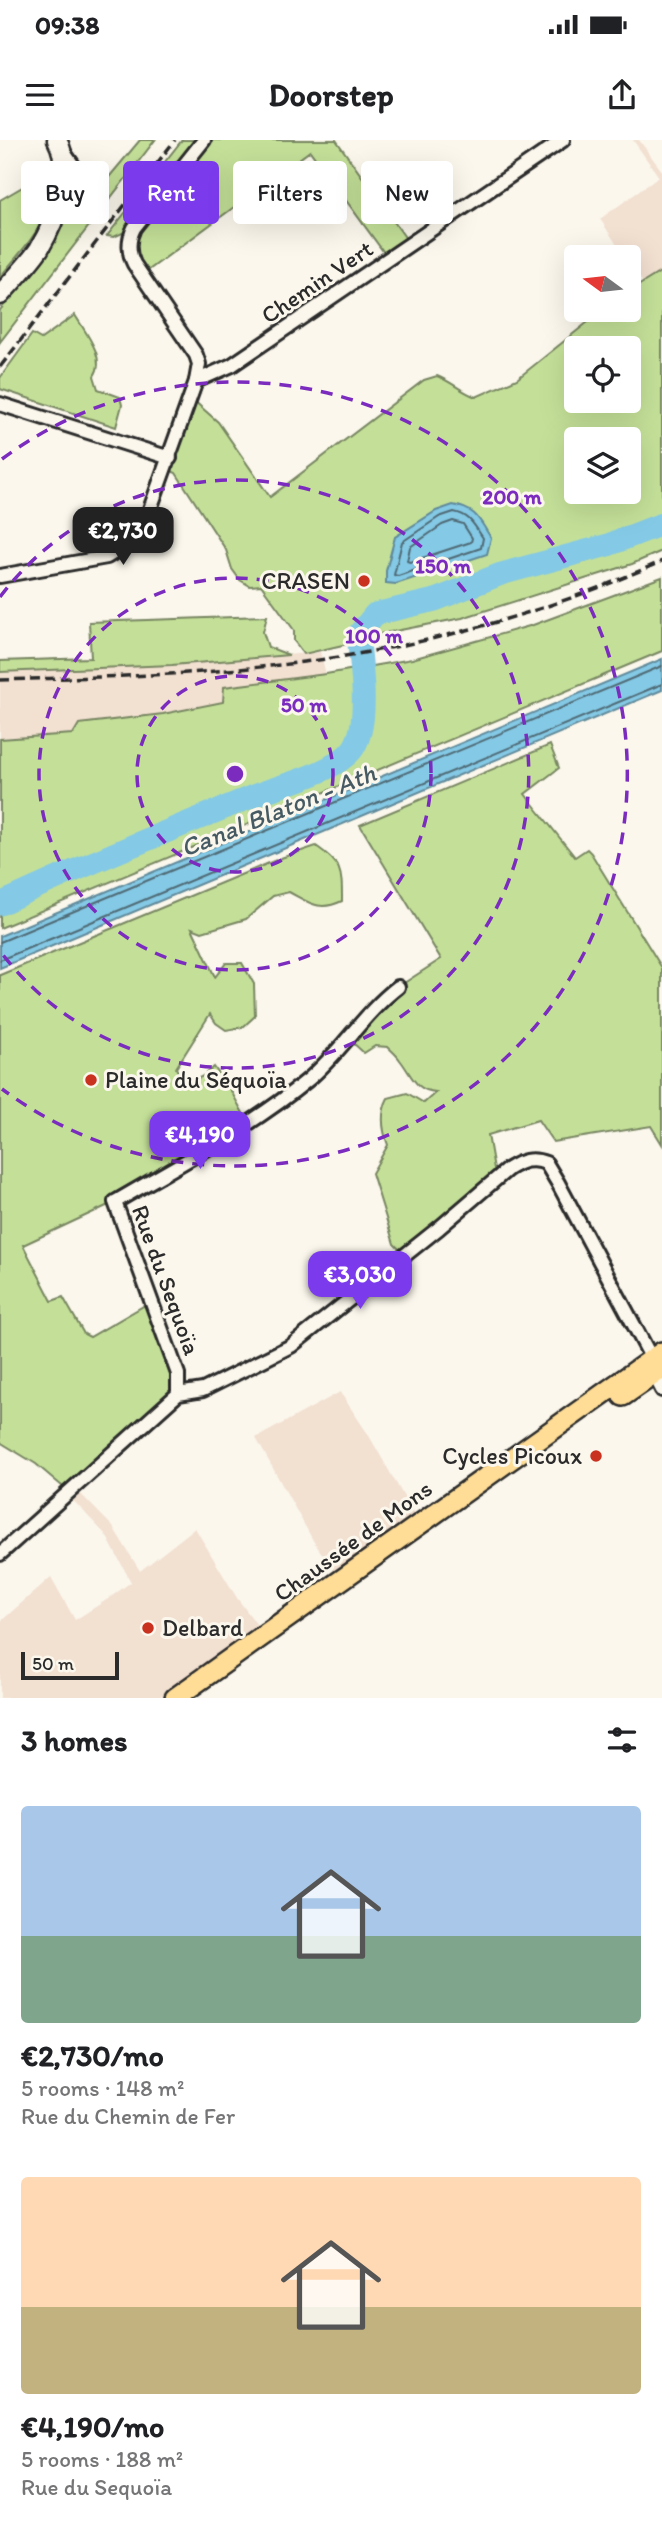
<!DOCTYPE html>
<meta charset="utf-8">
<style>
:root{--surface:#fff;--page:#f6f6f6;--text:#202124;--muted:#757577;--accent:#7c3aed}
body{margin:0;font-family:Itim,sans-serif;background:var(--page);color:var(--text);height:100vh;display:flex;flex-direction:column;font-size:26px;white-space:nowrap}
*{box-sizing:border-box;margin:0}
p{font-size:23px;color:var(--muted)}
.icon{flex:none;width:38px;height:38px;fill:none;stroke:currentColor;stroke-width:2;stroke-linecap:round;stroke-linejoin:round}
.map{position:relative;height:1558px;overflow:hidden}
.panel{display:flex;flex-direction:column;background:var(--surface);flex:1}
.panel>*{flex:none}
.top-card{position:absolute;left:21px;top:21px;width:621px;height:63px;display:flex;gap:14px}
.needle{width:46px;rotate:285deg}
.tools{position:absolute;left:564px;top:105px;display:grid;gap:14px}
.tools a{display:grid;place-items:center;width:77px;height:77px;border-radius:7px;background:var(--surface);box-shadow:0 7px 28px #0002;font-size:35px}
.scale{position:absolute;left:21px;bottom:18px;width:98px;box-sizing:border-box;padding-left:7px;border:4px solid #2b2b2b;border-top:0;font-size:19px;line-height:24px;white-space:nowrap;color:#2b2b2b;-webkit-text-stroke:5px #fbf7ec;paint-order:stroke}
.price{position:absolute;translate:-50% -60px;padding:0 16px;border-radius:14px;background:var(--accent);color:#fff;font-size:23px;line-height:46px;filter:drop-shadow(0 2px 4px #0008)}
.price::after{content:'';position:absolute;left:50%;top:42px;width:21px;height:16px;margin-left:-10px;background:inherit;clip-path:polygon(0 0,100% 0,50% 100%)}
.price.selected{background:#222;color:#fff}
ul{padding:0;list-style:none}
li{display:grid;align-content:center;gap:14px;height:371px;padding:0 21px}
li span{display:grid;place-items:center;height:217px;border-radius:7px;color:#555}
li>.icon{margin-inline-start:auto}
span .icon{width:126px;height:126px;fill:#fffc;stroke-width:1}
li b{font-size:30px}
h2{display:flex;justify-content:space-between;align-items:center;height:84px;padding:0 21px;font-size:30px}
.tag{padding:0 24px;border-radius:7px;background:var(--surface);box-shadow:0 7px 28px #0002;font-size:24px;line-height:63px}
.tag.selected{background:var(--accent);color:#fff}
.status{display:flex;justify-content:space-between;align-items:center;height:49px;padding:0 35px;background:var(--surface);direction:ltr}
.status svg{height:19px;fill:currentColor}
header{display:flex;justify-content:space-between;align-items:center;height:91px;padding:0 21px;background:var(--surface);font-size:32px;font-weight:700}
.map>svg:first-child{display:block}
.built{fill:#f2e0d1}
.green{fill:#c4e098;stroke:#788662;stroke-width:2;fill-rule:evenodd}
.water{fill:#84c9e5;stroke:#608a9b;stroke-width:2}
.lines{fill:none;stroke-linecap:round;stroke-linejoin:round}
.shore{stroke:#4f6a75;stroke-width:2}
.river{stroke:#84c9e5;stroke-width:23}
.street-casing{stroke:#2b2b2b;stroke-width:18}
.secondary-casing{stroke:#2b2b2b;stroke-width:23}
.primary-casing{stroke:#2b2b2b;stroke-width:24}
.street{stroke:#fbf7ec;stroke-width:12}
.secondary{stroke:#fbf7ec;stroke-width:18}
.primary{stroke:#ffdd96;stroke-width:19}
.rail{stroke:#2b2b2b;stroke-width:3.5;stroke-dasharray:10 5;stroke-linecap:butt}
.ring{fill:none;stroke:#7b2cbf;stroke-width:3.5;stroke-dasharray:12 9}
.poi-dot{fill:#c8321e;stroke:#fbf7ec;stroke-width:2.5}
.labels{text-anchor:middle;stroke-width:6;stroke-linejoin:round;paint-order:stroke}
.street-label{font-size:24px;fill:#2b2b2b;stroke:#fbf7ec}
.poi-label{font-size:24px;fill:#2b2b2b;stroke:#fbf7ec;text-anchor:end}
.water-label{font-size:26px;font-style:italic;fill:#465a63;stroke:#fbf7ec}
.centre{fill:#7b2cbf;stroke:#fbf7ec;stroke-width:3.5}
.ring-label{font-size:21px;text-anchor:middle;font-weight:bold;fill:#7b2cbf;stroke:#fbf7ec;stroke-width:6;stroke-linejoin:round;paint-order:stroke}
</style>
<div class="status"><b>09:38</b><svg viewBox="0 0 49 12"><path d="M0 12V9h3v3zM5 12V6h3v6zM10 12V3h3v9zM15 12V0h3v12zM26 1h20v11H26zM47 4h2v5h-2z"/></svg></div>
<header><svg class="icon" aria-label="menu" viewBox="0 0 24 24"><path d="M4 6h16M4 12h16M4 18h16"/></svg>Doorstep<svg class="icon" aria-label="share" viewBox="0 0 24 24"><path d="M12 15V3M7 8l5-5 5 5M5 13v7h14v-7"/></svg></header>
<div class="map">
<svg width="662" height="1558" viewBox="0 0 662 1558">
<rect width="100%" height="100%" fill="#fbf7ec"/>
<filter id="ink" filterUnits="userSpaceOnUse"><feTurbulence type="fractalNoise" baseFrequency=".0143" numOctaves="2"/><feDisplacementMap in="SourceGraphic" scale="14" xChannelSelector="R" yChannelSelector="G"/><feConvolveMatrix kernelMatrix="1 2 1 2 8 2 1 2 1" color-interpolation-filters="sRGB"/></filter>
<g filter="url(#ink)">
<g class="built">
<polygon points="633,0 639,0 662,31 662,131 643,143 628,122 628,117 625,117 600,79 659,37"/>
<polygon points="320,512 326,534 225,547 223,562 73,594 0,598 0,532 172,525"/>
<polygon points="340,1252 368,1294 416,1378 337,1435 314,1402 256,1298"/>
<polygon points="74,1347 113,1387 140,1431 195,1388 237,1458 260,1489 158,1558 0,1558 0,1482 51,1437 75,1480 108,1459 131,1442 106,1395 67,1354"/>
</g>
<g class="green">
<polygon points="140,0 155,0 0,202 0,170 53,104 73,54 74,26 94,55"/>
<polygon points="182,0 336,0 409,103 388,118 310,11 142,135 134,124 133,88 114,97 107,96"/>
<path d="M50,31C52,85 31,98 0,137V60Z"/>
<path d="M662,131V411L632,424L462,478L380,494L358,495L347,504L304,514L294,501V490L261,445L250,446L240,440L232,429L226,410L176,333L165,328L193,260L218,282L270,357L424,240L437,236C452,242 462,252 476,257L517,239L603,170H628V152ZM576,208H628V261H576ZM576,299H628V352H576Z"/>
<path d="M75,175C85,192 107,218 94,236L98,249L120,257L122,265L116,287L0,249V238L32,194L41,199Z"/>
<polygon points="662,437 662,511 0,788 0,599 73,594 79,584 163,574 223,562 224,547 326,534 412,519 533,485"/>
<polygon points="267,476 263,492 268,507 289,515 172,525 0,532 0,521 91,518 89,482"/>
<path d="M550,605L559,628L525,654L575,717L587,709L591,713L662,828V1004L651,986L553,1002L538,980L488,995L496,1040L412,1111L399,1109L394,1104L372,1033L388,1005C382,989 380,973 388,958L407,953L424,963L436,952C414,950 412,935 400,920C397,915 392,911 388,907L375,906L364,913L352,902L398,847L441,819L360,685Z"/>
<path d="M316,706C342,724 342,730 342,761C319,772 310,763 289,752L273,756L246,779L202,792L192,788L215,837L226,823H242L254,844L255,876L243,887L226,890L216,883L210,874L176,928L185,945L205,935L214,927L231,951L249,984L115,1062L23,1105L52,1161L63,1157L84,1194L90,1197L152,1161L180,1244L69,1352L36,1324L0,1302V835L281,718Z"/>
</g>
<g class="water">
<path d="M453,365C476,369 479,379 491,398L487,414L396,444L386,443V431L395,397L436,371Z"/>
<polygon points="662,519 662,550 0,828 0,796"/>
</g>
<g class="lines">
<g class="shore">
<path d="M454,372C470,375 474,385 483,398L481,408L398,436L394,435L402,402L439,377Z"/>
<polygon points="453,381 463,384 472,398 471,402 410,422 407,421 410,407 442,385"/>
<polyline points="0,802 662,526"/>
<polyline points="0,820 662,544"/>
</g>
<path class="river" d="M0,764C84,725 170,690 256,655C284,644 333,633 352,610C371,586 361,524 358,495L375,474L435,460L501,434L608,405L662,384"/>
<defs>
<g id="street">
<polyline points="63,11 94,55"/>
<polyline points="196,241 232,225 563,0"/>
<polyline points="0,264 170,318"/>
<path d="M0,436L107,417L132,401L144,386L196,241L199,224L196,215L134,124C128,112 128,100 134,88L204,0"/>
<path d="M178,1254V1234L115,1062C181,1023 250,988 309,939C342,911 364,873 398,847"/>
<path d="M0,1414L178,1254L203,1250L291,1206L439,1088L508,1029C521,1021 531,1017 546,1023L558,1043L652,1219L654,1234L662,1250"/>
</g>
<path id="secondary" d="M0,155C13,140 28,125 39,109C56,81 74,31 57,0"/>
<g id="primary">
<polyline points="623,1256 662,1229"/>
<polyline points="175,1558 662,1212"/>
</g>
</defs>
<use href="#street" class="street-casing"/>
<use href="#secondary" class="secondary-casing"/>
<use href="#primary" class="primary-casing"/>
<use href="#street" class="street"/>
<use href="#secondary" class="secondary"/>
<use href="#primary" class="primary"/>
<g class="rail">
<polyline points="0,227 175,0"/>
<path d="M0,540C90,537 180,536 270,526C404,512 539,477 662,421"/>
</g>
</g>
</g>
<g class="ring">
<circle cx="235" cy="634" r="98"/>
<circle cx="235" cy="634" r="196"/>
<path d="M0 457A294 294 0 1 1 0 811"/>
<path d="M2 319A392 392 0 1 1 2 949"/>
</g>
<g class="poi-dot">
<circle cx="364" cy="441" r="7"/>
<circle cx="91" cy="940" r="7"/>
<circle cx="596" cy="1316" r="7"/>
<circle cx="148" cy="1488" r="7"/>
</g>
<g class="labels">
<g class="street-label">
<text transform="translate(317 142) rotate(-34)" y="8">Chemin Vert</text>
<text transform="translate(166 1140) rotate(70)" y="8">Rue du Sequoïa</text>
<text transform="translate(353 1401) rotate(-36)" y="8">Chaussée de Mons</text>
</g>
<g class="poi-label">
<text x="350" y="449">CRASEN</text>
<text x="105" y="948" text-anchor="start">Plaine du Séquoïa</text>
<text x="582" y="1324">Cycles Picoux</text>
<text x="162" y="1496" text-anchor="start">Delbard</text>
</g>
<g class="water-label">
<text transform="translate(278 670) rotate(-22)" y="9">Canal Blaton - Ath</text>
</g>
</g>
<circle cx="235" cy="634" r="10" class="centre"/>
<g class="ring-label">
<text x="512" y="364">200 m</text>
<text x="443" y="433">150 m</text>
<text x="374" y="503">100 m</text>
<text x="304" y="572">50 m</text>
</g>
</svg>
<div class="tools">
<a><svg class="needle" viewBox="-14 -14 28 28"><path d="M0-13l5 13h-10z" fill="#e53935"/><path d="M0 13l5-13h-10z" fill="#757577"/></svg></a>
<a><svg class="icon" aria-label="locate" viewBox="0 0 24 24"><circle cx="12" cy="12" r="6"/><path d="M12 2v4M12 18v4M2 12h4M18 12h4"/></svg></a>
<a><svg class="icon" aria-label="layers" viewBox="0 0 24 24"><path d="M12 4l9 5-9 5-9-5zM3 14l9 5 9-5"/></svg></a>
</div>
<div class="scale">50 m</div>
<b class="price selected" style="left:123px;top:427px">€2,730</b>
<b class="price" style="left:200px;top:1031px">€4,190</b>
<b class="price" style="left:360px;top:1171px">€3,030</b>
<div class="top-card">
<a class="tag">Buy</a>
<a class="tag selected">Rent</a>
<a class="tag">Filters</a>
<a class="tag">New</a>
</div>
</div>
<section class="panel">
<h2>3 homes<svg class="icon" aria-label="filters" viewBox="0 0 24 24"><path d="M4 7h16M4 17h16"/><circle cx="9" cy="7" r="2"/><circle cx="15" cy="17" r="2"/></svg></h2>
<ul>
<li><span style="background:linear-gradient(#a9c7e8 60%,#7fa58c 0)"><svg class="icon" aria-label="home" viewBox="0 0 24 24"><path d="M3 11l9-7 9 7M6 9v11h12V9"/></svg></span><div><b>€2,730/mo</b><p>5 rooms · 148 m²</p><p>Rue du Chemin de Fer</p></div></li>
<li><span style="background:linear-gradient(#ffd9b3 60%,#c2b280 0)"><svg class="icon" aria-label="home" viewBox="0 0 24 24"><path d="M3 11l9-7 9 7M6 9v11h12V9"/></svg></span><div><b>€4,190/mo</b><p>5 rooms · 188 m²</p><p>Rue du Sequoïa</p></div></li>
</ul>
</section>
